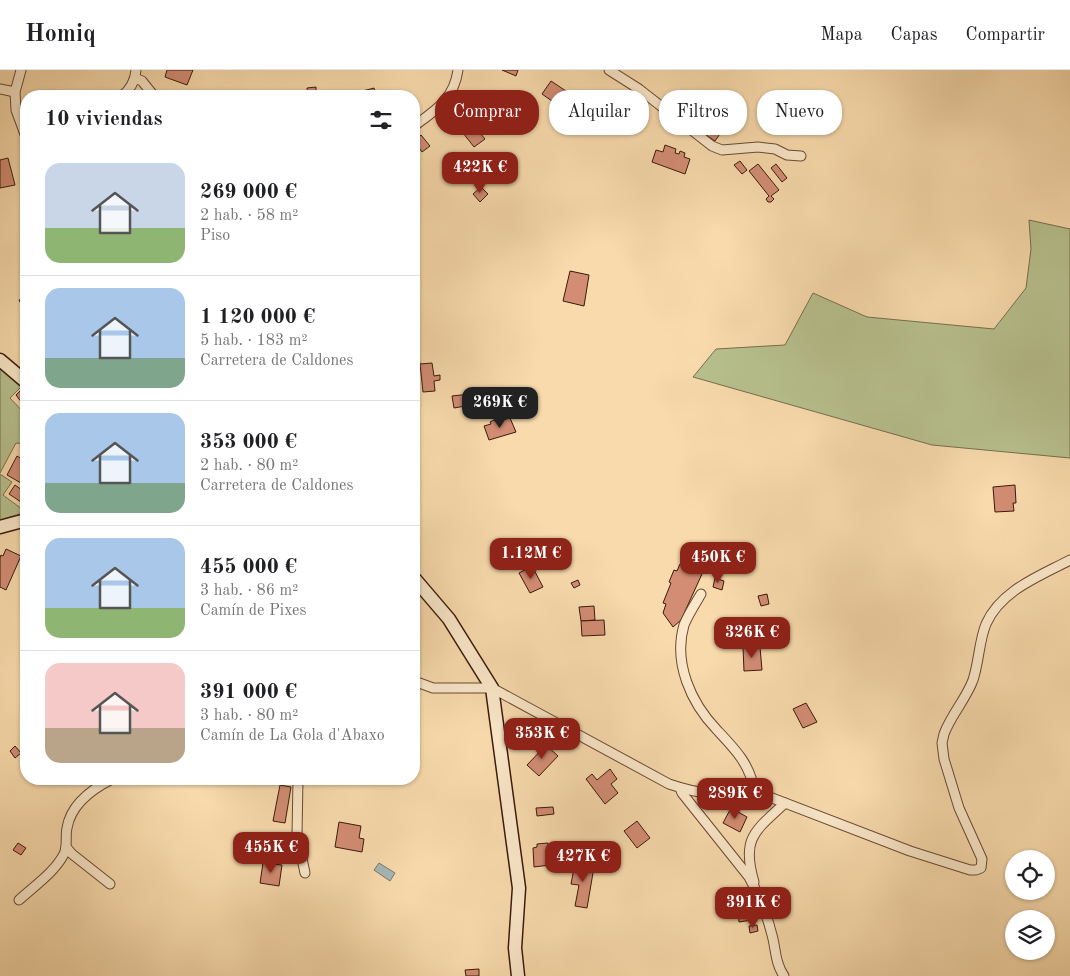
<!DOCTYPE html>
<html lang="es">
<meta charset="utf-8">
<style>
:root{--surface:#fff;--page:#f6f6f6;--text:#202124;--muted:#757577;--line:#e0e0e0;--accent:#8f2418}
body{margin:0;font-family:"Old Standard TT",serif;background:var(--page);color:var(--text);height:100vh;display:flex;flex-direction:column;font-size:19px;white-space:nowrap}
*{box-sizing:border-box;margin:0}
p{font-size:16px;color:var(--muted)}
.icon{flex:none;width:28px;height:28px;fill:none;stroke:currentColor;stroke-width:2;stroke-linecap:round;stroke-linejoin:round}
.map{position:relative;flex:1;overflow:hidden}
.details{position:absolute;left:20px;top:20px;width:400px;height:695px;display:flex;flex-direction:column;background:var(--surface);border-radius:20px;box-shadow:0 1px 4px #0004}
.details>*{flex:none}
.top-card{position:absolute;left:435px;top:20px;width:475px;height:45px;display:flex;gap:10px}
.fabs{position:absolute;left:1005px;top:780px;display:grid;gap:10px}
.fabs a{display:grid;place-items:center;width:50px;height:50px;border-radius:50%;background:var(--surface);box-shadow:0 1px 4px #0004;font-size:25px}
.price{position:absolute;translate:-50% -42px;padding:0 11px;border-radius:10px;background:var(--accent);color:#fff;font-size:16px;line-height:32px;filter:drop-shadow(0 1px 2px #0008)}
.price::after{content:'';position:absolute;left:50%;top:30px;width:15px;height:11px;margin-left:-8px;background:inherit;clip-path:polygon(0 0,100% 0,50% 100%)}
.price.current{background:#222;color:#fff}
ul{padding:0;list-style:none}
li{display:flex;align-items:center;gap:15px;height:125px;padding:0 25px}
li+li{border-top:1px solid var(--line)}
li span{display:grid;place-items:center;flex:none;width:140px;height:100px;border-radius:15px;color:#555}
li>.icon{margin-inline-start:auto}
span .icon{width:60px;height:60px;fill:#fffc;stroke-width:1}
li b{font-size:21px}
h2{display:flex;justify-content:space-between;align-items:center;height:60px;padding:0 25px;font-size:21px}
.pill{padding:0 18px;border-radius:20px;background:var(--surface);box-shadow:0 1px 4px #0004;font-size:18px;line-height:45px}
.pill.current{background:var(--accent);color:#fff}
header{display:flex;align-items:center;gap:30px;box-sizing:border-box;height:70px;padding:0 25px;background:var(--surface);border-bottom:1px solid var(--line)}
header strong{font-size:24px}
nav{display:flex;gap:28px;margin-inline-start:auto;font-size:18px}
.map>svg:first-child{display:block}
.green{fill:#b7c18e;stroke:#786e4c}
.water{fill:#a5b7b6;stroke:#7a7871}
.building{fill:#d38d74;stroke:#3a1a0a}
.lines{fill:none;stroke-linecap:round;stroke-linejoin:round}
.street-casing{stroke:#6a4a32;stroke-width:11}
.secondary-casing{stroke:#3a1a0a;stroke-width:15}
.street{stroke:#fae7c9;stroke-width:9}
.secondary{stroke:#fae7c9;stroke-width:12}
</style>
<header>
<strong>Homiq</strong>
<nav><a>Mapa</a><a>Capas</a><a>Compartir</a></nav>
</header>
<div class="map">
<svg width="1070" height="906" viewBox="0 0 1070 906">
<rect width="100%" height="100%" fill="#f8daac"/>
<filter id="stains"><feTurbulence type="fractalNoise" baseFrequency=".004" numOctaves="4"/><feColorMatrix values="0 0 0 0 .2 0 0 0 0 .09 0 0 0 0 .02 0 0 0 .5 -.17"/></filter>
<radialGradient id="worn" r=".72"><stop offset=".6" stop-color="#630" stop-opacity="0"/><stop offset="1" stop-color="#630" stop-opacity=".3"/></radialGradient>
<g class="green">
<polygon points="1029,150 1070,159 1070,388 932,375 693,307 716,279 785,275 813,223 867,247 994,259 1026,218 1031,179"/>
<polygon points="0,296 23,315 10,328 26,345 26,374 16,373 0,403"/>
<polygon points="0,404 12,412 3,425 26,442 0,450"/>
</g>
<polygon class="water" points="379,793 395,803 390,811 374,800"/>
<g class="building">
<polygon points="167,0 193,0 187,15 165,7"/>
<polygon points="502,0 518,0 516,6"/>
<polygon points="551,11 569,23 559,36 542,24"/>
<polygon points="316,17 316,26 308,26 307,18"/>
<polygon points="374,18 376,26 360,26 359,22"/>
<polygon points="490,37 496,43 492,47 485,41"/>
<polygon points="705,45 724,58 715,71 696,58"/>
<polygon points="466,46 485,69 474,77 456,54"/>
<polygon points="421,65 430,76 422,82 414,71"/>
<polygon points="665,75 676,79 675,83 679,84 680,81 685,83 684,87 690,89 685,104 652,92 656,80 663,82"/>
<polygon points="8,88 15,115 0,118 0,90"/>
<polygon points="740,91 747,100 742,104 734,95"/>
<polygon points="758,94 779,120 771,126 774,129 771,132 768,132 766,129 769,126 749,101"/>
<polygon points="776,94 787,108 782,112 771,98"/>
<polygon points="481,117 488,124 480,132 473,124"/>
<polygon points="570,201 589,205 584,236 563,231"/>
<polygon points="26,226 26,243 19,230"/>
<polygon points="414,269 416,269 420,294 414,295"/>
<polygon points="432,293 434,306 440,305 440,310 434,311 435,321 423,322 420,294"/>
<polygon points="24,317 26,319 26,338 16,325"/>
<polygon points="470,324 471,335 454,338 452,326"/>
<polygon points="493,339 505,340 504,348 492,347"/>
<polygon points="510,348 516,362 489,370 484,356 491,354 490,352 494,350 496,352"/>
<polygon points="17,386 26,391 26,403 21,413 7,405"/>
<polygon points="15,415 26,423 21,432 9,424"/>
<polygon points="1015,415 1016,433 1013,433 1014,441 995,442 993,417"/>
<polygon points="6,479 21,486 6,520 0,517 0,488 1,485 3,486"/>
<polygon points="680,494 702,504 681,550 673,557 663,543 666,534 663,533 671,513 669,512 674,500 677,501"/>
<polygon points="532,496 543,517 530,523 519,503"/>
<polygon points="715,508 724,511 722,520 713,517"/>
<polygon points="578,510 580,515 574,518 571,513"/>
<polygon points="767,524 769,534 761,536 758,526"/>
<polygon points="594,536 595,550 581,551 579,537"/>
<polygon points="604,550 605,565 582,566 581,551"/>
<polygon points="760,577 762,600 744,601 743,578"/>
<polygon points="806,633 817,652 803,658 793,639"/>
<polygon points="546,675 558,686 539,706 527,695"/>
<polygon points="15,676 21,683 15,688 10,681"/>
<polygon points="610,699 617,709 611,714 618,723 605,734 586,709 592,704 597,710"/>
<polygon points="336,709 359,709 359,712"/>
<polygon points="280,715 291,717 285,753 273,751"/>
<polygon points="553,737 554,744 537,746 536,738"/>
<polygon points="731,738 747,747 740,762 723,753"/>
<polygon points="637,751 650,768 637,778 624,761"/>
<polygon points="339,752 361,756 359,768 364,769 362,782 335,777"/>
<polygon points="273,768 283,769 282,778 272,777"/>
<polygon points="18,773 26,778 21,785 13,780"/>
<polygon points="548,773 550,795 534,797 533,778 537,777 537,774"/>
<polygon points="263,793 282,795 279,816 260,813"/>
<polygon points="575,793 594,797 587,838 575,836 579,815 571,814"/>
<polygon points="748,819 752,850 739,852 738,842 735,843 734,834 739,833 737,820"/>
<polygon points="757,855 758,861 750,863 749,856"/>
<polygon points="479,899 479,906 466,906 465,900"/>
</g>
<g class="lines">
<defs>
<g id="street">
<polyline points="21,0 15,22 16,40 26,67"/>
<polyline points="609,0 639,19 712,76 722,80 758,77 775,79 787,85 801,86"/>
<polyline points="135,8 142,11 154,26"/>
<polyline points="0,19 15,22"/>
<path d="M122,26C131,19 135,11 136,0"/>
<path d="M414,56C436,40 454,29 458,0"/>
<path d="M701,524C695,534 688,545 684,555C673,593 691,633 717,660C734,678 751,695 754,721"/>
<path d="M414,611L433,618H492L669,714C701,725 722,726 754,721L910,781L970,800H976L981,798L982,789L959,738L944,689L942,673L944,664C951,645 966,629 973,610C979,592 979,571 986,554C1001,520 1040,506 1070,490"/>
<polyline points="298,709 297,765 305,803"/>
<path d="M680,718L682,723L749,807C759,825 767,845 772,865C776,879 775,893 784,906"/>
<polyline points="66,777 72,784 110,814"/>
<path d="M754,812C741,768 755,761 785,733"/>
<path d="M19,830C34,816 54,803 64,784C68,776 65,766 67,758C71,734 92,719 112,709"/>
</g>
<g id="secondary">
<polyline points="0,290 26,312"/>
<polyline points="0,457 26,450"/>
<polyline points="414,508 449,549 492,618 519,818 515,878 518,906"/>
</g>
</defs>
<use href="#street" class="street-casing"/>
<use href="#secondary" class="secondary-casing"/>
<use href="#street" class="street"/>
<use href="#secondary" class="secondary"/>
</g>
<rect width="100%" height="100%" filter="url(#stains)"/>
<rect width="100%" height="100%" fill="url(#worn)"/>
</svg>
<div class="fabs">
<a><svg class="icon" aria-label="locate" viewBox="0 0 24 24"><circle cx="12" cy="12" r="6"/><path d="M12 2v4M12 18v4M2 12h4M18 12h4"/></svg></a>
<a><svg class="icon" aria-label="layers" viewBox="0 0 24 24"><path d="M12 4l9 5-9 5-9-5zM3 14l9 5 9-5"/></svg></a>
</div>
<b class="price" style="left:480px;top:124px">422K €</b>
<b class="price current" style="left:500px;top:359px">269K €</b>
<b class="price" style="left:531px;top:510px">1.12M €</b>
<b class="price" style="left:718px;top:514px">450K €</b>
<b class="price" style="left:752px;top:589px">326K €</b>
<b class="price" style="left:542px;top:690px">353K €</b>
<b class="price" style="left:735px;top:750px">289K €</b>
<b class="price" style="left:271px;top:804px">455K €</b>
<b class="price" style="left:583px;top:813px">427K €</b>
<b class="price" style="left:753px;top:859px">391K €</b>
<div class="top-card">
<a class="pill current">Comprar</a>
<a class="pill">Alquilar</a>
<a class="pill">Filtros</a>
<a class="pill">Nuevo</a>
</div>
<section class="details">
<h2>10 viviendas<svg class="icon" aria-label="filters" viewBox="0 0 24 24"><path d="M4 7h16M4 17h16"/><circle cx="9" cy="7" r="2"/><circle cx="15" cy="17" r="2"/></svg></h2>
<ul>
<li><span style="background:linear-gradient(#c9d6e8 65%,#8fb573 0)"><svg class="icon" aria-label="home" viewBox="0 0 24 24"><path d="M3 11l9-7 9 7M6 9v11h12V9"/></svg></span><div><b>269 000 €</b><p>2 hab. · 58 m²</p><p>Piso</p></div></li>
<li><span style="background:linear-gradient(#a9c7e8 70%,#7fa58c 0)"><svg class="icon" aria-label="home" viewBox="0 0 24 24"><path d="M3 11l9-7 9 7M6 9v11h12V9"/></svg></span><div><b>1 120 000 €</b><p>5 hab. · 183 m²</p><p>Carretera de Caldones</p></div></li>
<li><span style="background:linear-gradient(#a9c7e8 70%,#7fa58c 0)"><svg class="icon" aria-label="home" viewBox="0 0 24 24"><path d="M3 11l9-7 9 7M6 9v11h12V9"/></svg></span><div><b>353 000 €</b><p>2 hab. · 80 m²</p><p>Carretera de Caldones</p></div></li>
<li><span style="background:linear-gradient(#a9c7e8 70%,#8fb573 0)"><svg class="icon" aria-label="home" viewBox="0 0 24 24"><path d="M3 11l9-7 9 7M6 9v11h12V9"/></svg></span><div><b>455 000 €</b><p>3 hab. · 86 m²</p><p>Camín de Pixes</p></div></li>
<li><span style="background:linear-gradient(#f6c9c9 65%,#b9a48a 0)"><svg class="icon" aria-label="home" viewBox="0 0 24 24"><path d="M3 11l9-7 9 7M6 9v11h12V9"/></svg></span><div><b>391 000 €</b><p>3 hab. · 80 m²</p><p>Camín de La Gola d'Abaxo</p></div></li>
</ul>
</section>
</div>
